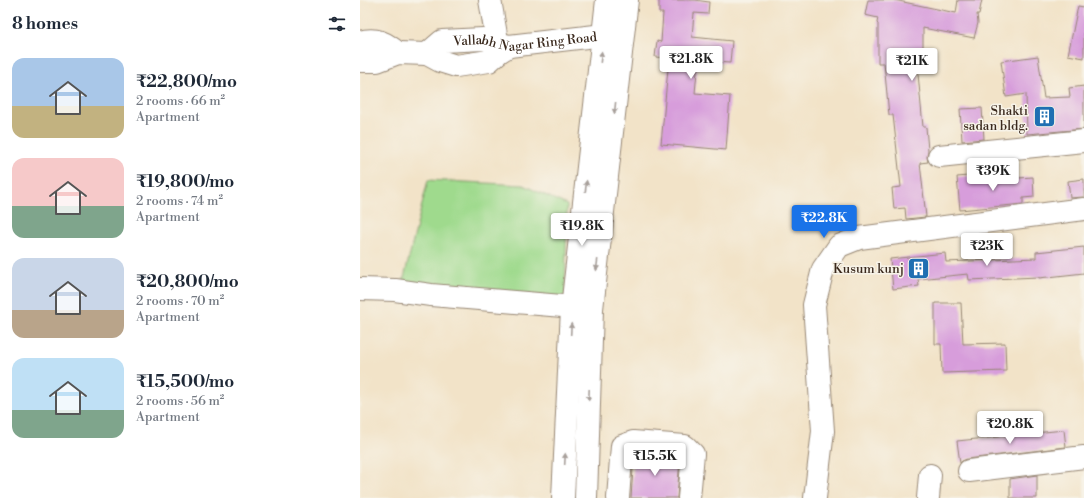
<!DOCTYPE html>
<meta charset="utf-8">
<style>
:root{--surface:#fff;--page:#f6f6f7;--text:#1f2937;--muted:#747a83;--accent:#1a73e8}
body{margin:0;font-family:"Libre Bodoni",serif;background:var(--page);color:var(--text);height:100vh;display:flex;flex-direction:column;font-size:15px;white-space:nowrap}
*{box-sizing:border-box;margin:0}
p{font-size:13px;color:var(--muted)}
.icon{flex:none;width:22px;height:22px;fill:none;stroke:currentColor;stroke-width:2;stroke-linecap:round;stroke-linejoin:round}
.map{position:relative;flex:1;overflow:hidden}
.details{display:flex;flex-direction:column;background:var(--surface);width:360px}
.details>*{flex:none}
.price{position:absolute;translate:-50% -34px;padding:0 9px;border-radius:4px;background:#fff;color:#222;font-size:13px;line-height:26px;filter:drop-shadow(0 1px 2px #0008)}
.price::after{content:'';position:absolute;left:50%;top:24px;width:12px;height:9px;margin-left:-6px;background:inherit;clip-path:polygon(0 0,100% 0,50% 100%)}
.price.active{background:var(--accent);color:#fff}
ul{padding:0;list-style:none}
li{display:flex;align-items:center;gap:12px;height:100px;padding:0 12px}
li span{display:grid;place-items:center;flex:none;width:112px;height:80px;border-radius:12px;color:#555}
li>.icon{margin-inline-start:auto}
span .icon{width:48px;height:48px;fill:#fffc;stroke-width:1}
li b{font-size:17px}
h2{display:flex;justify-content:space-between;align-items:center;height:48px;padding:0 12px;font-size:17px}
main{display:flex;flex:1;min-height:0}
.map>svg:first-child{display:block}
.green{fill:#9fda8d;stroke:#6d8256}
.building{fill:#d79ddb}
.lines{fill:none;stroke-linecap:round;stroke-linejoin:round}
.minor-casing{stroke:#968673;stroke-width:24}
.minor{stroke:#fff;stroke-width:22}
.oneway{fill:#a79f9a}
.labels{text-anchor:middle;stroke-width:3;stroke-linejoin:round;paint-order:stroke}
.street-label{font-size:13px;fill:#3b2a1e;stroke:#f7f3e8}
.poi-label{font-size:13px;fill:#3b2a1e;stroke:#f7f3e8;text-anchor:end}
</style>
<main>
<section class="details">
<h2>8 homes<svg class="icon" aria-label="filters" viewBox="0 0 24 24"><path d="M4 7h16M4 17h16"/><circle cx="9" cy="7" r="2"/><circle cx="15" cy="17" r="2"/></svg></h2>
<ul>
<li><span style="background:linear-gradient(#a9c7e8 60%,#c2b280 0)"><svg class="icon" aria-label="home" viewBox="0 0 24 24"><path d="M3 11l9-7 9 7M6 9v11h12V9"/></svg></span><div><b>₹22,800/mo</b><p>2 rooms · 66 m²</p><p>Apartment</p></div></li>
<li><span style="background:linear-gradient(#f6c9c9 60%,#7fa58c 0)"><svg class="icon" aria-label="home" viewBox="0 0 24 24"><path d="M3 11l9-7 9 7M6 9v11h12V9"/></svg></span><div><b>₹19,800/mo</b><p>2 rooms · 74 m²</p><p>Apartment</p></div></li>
<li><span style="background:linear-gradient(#c9d6e8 65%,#b9a48a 0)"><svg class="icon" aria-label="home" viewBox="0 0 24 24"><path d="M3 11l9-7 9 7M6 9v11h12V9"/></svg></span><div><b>₹20,800/mo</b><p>2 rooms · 70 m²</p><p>Apartment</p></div></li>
<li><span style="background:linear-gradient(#bfe0f5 65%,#7fa58c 0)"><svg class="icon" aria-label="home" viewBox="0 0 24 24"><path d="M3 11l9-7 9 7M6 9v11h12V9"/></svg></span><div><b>₹15,500/mo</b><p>2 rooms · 56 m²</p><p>Apartment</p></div></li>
</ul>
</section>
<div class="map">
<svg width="724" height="498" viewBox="0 0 724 498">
<rect width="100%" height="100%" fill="#f7f3e8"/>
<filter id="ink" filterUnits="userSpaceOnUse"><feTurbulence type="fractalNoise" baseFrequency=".025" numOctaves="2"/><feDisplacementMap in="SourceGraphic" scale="8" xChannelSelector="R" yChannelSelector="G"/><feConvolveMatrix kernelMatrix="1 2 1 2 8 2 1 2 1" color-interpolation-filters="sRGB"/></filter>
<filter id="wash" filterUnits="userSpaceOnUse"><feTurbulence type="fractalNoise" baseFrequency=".012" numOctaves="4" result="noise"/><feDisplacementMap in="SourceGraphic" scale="16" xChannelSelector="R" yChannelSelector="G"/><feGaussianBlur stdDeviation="0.9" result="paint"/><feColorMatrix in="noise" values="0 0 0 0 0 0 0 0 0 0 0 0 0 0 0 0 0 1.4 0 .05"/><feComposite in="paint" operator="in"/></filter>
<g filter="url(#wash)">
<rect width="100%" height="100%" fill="#f2e3c8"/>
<polygon class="green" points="68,180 163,185 207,205 205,298 43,282"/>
<g id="blocks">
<g class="building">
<polygon points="299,0 335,0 349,2 348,14 334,13 332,37 372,41 370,63 338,61 335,93 370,96 366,150 301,144 309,58 295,57 297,41 301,42 303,13 299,13"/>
<polygon points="508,0 534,0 596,13 598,0 622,0 619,14 617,14 618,23 614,38 563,28 563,63 557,63 563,127 566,127 568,150 567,157 568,162 560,163 566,217 546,219 545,208 534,209 532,188 541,187 533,115 529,115 524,63 518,63 518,24 517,23 518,18 505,15"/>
<polygon points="718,6 724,7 724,58 708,55"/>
<polygon points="678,56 684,98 710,97 709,88 724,86 724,129 667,134 666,94 646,97 641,61"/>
<polygon points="622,108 624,139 602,141 600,109"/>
<polygon points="629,174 629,180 673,177 674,197 663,198 663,204 600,210 597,177"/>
<polygon points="724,179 724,197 710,198 708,181"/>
<polygon points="724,247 724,273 679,278 679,277 609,280 608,274 558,279 559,286 533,289 530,259 585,253 586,262 676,258 676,252"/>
<polygon points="575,303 601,303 603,344 645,343 646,371 582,373 581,344 575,344"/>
<polygon points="704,430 706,447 607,459 602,461 600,463 597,441"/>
<polygon points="274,455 320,459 317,498 271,498"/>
<polygon points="677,475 677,498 650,498 650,479"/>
</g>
</g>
</g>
<g filter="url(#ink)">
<use href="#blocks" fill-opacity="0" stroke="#968673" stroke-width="1"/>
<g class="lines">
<defs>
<g id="minor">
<polyline points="130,0 139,52"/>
<path d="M0,42C16,37 26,43 38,53"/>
<polyline points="67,54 80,61 96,66 129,61 139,52 149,46"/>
<path id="s1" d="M0,61H17L38,53L67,54L82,41L123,39L149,46L244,35L257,34"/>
<polyline points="579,156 724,141"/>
<polyline points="0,289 35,290 71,295 226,308"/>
<polyline points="609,471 724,457"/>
<polyline points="203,498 212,308 247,0"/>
<polyline points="226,498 232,309 267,0"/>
<polyline points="258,498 262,446 273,442 325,446 333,454 329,498"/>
<polyline points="455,498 463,431 454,305 463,269 479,246 499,238 724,209"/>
<polyline points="568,498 570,475"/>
</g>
</defs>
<use href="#minor" class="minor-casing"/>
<use href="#minor" class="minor"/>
</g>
<defs><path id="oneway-solid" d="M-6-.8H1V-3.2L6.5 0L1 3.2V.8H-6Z"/></defs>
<g class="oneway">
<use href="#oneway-solid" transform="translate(241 57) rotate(-83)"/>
<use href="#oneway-solid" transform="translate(255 108) rotate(96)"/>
<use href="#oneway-solid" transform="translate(226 186) rotate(-83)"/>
<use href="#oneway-solid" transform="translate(237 265) rotate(97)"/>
<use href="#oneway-solid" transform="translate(211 329) rotate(-87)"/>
<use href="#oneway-solid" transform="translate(229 395) rotate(92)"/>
<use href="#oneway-solid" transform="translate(205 459) rotate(-87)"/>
</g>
</g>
<defs>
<symbol id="building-square" viewBox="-11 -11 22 22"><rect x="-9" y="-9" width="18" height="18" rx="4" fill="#1f6fb2" stroke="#f7f3e8"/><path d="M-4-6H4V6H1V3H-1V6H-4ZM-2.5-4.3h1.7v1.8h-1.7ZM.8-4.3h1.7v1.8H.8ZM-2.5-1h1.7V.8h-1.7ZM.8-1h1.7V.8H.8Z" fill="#fff"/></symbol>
</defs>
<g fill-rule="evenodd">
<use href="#building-square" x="672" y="104" width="25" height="25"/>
<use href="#building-square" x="546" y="256" width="25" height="25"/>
</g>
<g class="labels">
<g class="street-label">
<text dy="5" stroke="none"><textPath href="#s1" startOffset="172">Vallabh Nagar Ring Road</textPath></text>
</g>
<g class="poi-label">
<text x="668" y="115">Shakti<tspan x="668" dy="15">sadan bldg.</tspan></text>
<text x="544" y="273">Kusum kunj</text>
</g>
</g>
</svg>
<b class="price" style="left:331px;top:80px">₹21.8K</b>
<b class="price" style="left:552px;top:82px">₹21K</b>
<b class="price" style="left:633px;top:192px">₹39K</b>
<b class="price active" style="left:464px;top:239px">₹22.8K</b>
<b class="price" style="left:222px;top:247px">₹19.8K</b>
<b class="price" style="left:627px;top:267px">₹23K</b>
<b class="price" style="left:650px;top:445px">₹20.8K</b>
<b class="price" style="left:295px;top:477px">₹15.5K</b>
</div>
</main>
